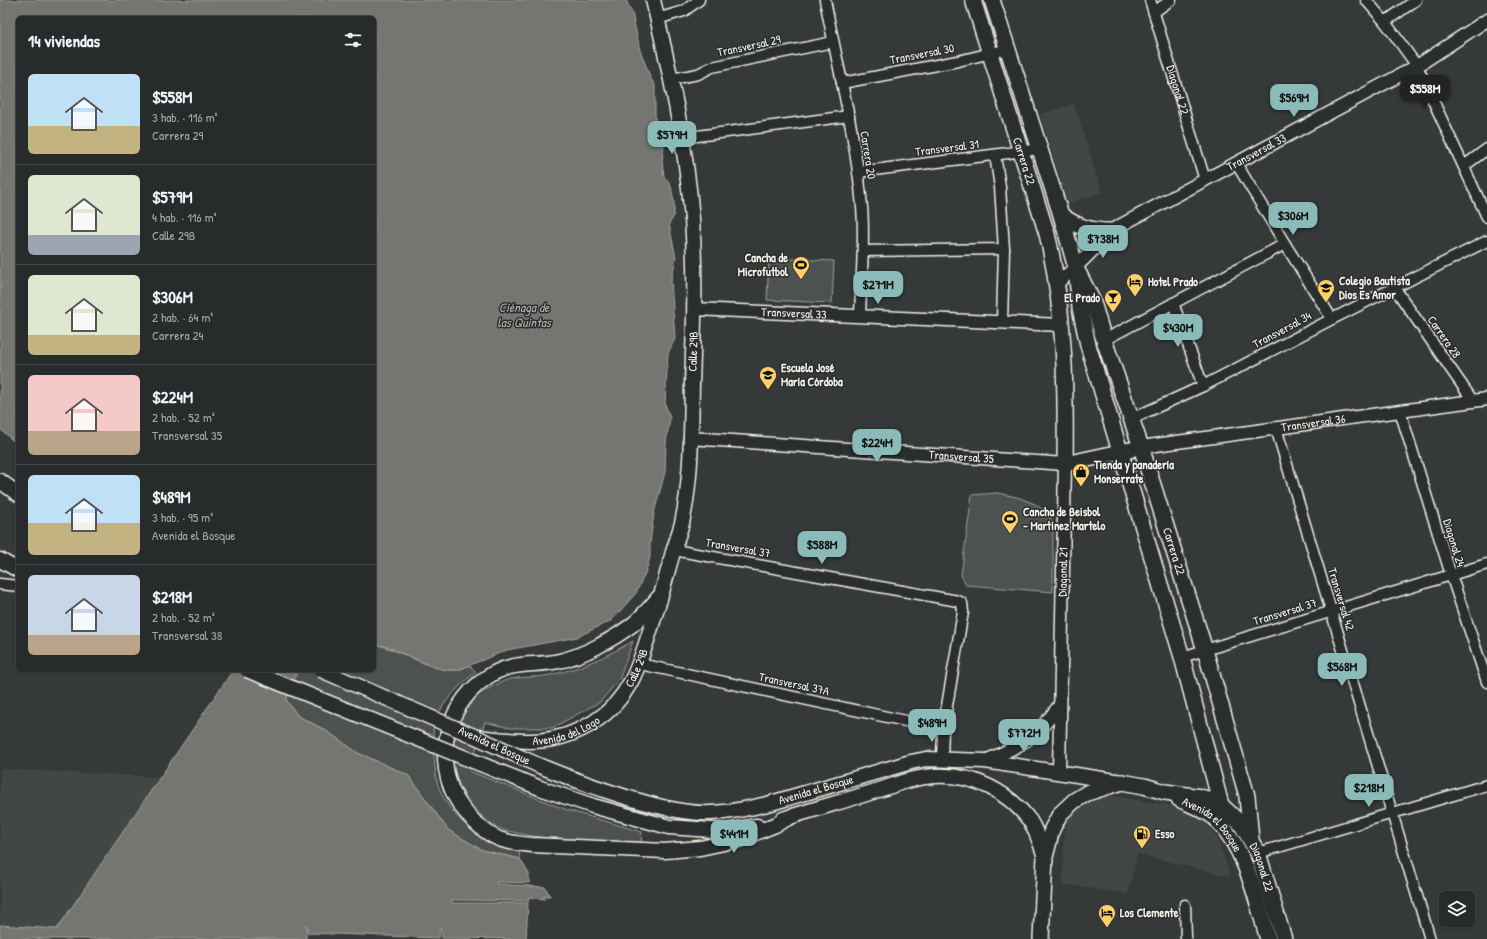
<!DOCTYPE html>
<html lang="es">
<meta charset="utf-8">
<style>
:root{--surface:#282b2b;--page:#303333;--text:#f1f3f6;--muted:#a5a7a9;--line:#444747;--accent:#8bbbb9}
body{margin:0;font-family:"Patrick Hand",sans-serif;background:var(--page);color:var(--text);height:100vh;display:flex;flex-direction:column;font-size:15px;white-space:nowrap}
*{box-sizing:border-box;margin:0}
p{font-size:13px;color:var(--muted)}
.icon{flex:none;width:22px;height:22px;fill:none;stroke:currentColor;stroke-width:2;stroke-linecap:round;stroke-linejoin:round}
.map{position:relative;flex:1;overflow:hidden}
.drawer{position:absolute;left:16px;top:16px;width:360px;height:656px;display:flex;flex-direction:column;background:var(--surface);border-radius:6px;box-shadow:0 1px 3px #0004,0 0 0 1px var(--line)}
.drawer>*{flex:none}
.fabs{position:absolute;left:1439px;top:891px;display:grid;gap:8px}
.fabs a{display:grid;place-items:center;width:36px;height:36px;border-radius:6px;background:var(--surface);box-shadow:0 1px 3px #0004,0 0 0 1px var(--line);font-size:20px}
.price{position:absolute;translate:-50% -34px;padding:0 9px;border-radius:8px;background:var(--accent);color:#111;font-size:13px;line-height:26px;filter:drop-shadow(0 1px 2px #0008)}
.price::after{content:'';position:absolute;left:50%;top:24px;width:12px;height:9px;margin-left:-6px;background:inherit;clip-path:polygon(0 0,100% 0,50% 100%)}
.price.on{background:#222;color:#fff}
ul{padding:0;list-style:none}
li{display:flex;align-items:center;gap:12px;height:100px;padding:0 12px}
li+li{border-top:1px solid var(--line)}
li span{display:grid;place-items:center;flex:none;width:112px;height:80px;border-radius:6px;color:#555}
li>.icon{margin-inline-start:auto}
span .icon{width:48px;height:48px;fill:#fffc;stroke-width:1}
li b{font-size:17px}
h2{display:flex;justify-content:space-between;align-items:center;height:48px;padding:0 12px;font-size:17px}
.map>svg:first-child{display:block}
.built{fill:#434645}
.green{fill:#4e514f;stroke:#a1a19c}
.water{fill:#757572;stroke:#a8a7a1}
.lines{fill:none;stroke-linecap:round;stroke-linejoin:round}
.minor-casing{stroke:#f4f1e8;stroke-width:13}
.tertiary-casing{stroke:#f4f1e8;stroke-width:15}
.secondary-casing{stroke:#f4f1e8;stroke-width:17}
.primary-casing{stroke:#f4f1e8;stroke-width:18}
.minor{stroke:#2a2d2e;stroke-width:10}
.tertiary{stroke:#2a2d2e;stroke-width:12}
.secondary{stroke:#2a2d2e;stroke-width:14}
.primary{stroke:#2a2d2e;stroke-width:15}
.secondary-bridge-casing{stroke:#f4f1e8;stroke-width:17;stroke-linecap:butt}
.secondary-bridge{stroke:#2a2d2e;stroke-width:14}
.labels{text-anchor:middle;stroke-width:3;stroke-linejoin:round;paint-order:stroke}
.street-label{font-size:12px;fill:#f4f1e8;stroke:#2a2d2e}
.poi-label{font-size:12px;font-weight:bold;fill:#f4f1e8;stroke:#2a2d2e;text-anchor:start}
.water-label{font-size:13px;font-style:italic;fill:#b4b3ad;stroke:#2a2d2e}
</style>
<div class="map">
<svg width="1487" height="939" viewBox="0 0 1487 939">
<rect width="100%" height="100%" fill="#363939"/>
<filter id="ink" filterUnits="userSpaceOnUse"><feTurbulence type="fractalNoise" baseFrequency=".025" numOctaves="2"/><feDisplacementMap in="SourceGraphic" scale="8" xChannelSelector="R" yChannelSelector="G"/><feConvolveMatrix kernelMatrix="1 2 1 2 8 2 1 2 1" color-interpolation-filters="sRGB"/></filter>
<g filter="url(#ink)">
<g class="built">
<polygon points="1074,104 1102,192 1068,203 1040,114"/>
<polygon points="0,769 160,777 57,929 0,925"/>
<polygon points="1106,795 1186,808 1200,815 1217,838 1231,877 1137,854 1128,894 1063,884 1064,843 1068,815 1089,802"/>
</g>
<g class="green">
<polygon points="769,258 834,261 832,303 767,300"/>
<polygon points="997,493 1017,497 1035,504 1048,513 1053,524 1053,592 966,585 961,575 972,495"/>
<path d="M633,641L619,680L600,702L552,728H510L485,722L469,771L567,810L642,832L641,843C600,841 557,842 517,833C511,831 503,831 497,827C471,812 453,783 452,753C451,735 462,706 478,695C488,689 500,681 511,679C524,676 537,678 550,675C580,669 607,656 633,641Z"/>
<path d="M374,644C399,649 434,673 457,670C461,669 466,667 469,665L476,672C459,685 444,701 435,720C432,729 433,747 434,757C435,764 435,771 436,778C446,818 482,842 519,851L520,859L482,850L448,830L408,775L358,753L325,730L298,716L286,700L298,670H374Z"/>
</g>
<g class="water">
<polygon points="0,0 626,0 632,13 640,50 651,79 655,85 655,115 657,131 664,144 662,161 664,176 671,186 674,202 674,216 669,224 676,258 671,280 675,339 668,353 665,404 670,418 666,443 665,472 654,513 650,543 650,557 646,571 636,593 612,620 577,637 507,650 458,670 445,670 431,666 388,647 374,644 374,18 18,18 18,445 0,429"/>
<polygon points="233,670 298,670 286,700 298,716 325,730 358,753 408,775 448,830 482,850 520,859 529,874 529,883 496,882 496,884 545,887 550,896 544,896 545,899 529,897 528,901 452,900 452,903 528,903 526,939 442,938 441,929 440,929 439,938 308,933 307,925 306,925 306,939 0,939 0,925 57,929"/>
</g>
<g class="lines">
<defs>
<g id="minor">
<path d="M825,0C838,68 856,137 862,207C865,243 861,280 860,316"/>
<path id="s1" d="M1150,0L1205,180"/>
<polyline points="1366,0 1385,22 1417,66 1487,217"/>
<polyline points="1154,12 1171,0"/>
<polyline points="657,19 684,11 699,0"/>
<polyline points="1385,22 1416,0"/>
<polyline points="672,79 698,74 712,67 833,42"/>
<polyline points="842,83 958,61 1008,49"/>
<polyline points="682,138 849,116"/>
<polyline points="1236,163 1285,244 1332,319"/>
<polyline points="1464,166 1487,149"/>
<polyline points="858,172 1040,149"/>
<polyline points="863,251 1004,249 1000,187 995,155"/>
<polyline points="1394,287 1473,401"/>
<polyline points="1173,303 1203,386"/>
<polyline points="1002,322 1004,249"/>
<polyline points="1104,340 1285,244"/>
<polyline points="1400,411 1451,575 1487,682"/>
<polyline points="1131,419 1203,386 1332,319 1487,241"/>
<polyline points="1276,428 1430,939"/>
<polyline points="674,550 958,601 962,603 963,612 943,729 942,759"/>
<polyline points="0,584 18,586"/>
<polyline points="1182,657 1487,564"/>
<polyline points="640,664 943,729"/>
<polyline points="1258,853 1487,785"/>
<polyline points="1185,905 1186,939"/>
</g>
<g id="tertiary">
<path id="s2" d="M1056,284C1076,268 1093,251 1110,231L1417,66L1487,20"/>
<path id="s3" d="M694,309L1061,325"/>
<path id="s4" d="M690,438L1065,464L1059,772"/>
<path id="s5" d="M1141,447L1487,399"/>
<path d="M985,761C1019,747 1037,737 1059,706"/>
</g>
<g id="secondary">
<polyline points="0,481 18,494"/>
<polyline points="0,560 18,570"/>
<path d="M659,597C651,606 642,617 632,625C612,640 583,656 559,661C532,667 511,660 486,678C441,709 430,773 468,815C477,825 487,834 499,839C510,843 521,844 532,845L665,851L700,848L738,840L775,825L792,816"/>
<path id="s6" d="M480,737C523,742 555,747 594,722C634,696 641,658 655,615C662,594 667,573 673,552C676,543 679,533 682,523C692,478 691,430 692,384C694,329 696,274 692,219C686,144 670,72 653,0"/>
<path id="s7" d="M540,766C577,781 615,795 654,805C673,810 692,814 711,813C732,812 752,808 771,803L911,762L926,759L985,761L1122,782"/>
<polyline points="540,788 593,806 669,827 726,831 757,826"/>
<path d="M783,819C815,809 847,800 879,790C897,784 916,777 935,776C973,774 1008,791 1030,821C1037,832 1041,845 1045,857"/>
</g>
<g id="primary">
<path id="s8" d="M973,0L1047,234C1065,309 1066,387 1065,464L1130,450"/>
<path id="s9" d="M992,0L1061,215L1076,268L1093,302L1104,340L1141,447L1205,650L1247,796L1251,840"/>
<path d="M1061,215C1077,227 1091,231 1110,231"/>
<polyline points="1077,278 1080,308 1088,345 1182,657 1221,805"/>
<path id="s10" d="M1179,799C1191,805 1207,810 1216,819C1247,851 1256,899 1268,939"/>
<path id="s11" d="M1041,939L1045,857L1052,829L1060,814L1074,801L1087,793L1122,782L1144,786L1165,792L1201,797L1221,805L1241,824L1258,853L1284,939"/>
</g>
</defs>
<use href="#minor" class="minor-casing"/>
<use href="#tertiary" class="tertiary-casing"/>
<use href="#secondary" class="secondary-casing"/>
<use href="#primary" class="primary-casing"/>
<use href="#minor" class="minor"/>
<use href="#tertiary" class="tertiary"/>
<use href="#secondary" class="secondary"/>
<use href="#primary" class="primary"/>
<defs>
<g id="secondary-bridge">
<polyline points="247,670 540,788"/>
<path id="s12" d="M321,670L476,737L540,766"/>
</g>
</defs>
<use href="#secondary-bridge" class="secondary-bridge-casing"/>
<use href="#secondary-bridge" class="secondary-bridge"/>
</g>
</g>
<defs>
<symbol id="stadium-pin" viewBox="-11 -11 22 30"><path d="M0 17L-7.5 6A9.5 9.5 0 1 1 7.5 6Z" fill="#ffd166" stroke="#2a2d2e"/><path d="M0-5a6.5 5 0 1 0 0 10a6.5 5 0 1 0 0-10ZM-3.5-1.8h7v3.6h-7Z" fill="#111"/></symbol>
<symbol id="hotel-pin" viewBox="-11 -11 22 30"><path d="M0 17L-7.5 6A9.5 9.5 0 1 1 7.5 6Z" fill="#ffd166" stroke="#2a2d2e"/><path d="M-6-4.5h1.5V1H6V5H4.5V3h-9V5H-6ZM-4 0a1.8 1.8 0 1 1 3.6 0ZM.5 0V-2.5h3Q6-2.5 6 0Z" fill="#111"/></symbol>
<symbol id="school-pin" viewBox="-11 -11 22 30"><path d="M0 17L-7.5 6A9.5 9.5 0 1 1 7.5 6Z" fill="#ffd166" stroke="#2a2d2e"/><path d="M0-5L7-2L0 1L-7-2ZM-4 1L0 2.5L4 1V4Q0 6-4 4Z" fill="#111"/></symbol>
<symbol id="bar-pin" viewBox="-11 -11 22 30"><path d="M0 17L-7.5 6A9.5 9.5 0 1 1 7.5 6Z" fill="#ffd166" stroke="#2a2d2e"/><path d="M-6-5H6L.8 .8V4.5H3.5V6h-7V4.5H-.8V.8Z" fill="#111"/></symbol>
<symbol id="shop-pin" viewBox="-11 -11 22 30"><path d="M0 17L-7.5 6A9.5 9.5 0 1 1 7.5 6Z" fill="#ffd166" stroke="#2a2d2e"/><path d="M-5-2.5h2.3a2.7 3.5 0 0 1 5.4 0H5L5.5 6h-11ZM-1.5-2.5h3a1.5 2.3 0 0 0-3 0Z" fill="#111"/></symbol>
<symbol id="fuel-pin" viewBox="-11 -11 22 30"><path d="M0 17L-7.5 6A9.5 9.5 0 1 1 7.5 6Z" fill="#ffd166" stroke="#2a2d2e"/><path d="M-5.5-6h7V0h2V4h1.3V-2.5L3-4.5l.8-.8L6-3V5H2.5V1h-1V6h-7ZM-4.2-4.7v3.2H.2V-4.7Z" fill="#111"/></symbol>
</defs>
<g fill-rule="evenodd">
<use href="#stadium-pin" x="791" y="255" width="20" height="27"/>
<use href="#hotel-pin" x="1125" y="272" width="20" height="27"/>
<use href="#school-pin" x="1316" y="278" width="20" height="27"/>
<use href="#bar-pin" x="1103" y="288" width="20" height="27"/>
<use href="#school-pin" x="758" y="365" width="20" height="27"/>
<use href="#shop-pin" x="1071" y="462" width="20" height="27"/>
<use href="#stadium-pin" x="1000" y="509" width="20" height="27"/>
<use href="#fuel-pin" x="1132" y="824" width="20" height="27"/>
<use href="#hotel-pin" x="1097" y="903" width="20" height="27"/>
</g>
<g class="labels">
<g class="street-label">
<text transform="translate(749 46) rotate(-12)" y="4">Transversal 29</text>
<text transform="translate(922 54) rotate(-11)" y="4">Transversal 30</text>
<text dy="4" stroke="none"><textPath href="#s1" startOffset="94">Diagonal 22</textPath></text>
<text transform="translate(947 148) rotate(-7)" y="4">Transversal 31</text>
<text dy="4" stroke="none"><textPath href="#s2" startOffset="242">Transversal 33</textPath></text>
<text transform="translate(868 155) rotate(81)" y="4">Carrera 20</text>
<text dy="4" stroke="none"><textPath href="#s8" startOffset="169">Carrera 22</textPath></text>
<text dy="4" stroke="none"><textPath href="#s3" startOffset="100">Transversal 33</textPath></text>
<text transform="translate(1282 330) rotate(-28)" y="4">Transversal 34</text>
<text transform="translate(1444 337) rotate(55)" y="4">Carrera 28</text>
<text dy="4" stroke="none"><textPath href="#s6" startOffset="512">Calle 29B</textPath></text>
<text dy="4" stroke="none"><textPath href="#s5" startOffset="174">Transversal 36</textPath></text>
<text dy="4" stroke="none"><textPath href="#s4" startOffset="272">Transversal 35</textPath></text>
<text transform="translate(1454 543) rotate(73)" y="4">Diagonal 24</text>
<text transform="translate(738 548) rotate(10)" y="4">Transversal 37</text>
<text dy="4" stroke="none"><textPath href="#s9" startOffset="581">Carrera 22</textPath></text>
<text transform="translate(1063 572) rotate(-89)" y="4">Diagonal 21</text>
<text transform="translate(1341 599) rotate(73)" y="4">Transversal 42</text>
<text transform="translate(1285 612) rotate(-17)" y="4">Transversal 37</text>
<text dy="4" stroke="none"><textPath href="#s6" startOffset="188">Calle 29B</textPath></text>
<text transform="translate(794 684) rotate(12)" y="4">Transversal 37A</text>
<text dy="4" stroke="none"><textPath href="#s6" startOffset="88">Avenida del Lago</textPath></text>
<text dy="4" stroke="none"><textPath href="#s12" startOffset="189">Avenida el Bosque</textPath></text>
<text dy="4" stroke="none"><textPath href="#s7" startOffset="286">Avenida el Bosque</textPath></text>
<text dy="4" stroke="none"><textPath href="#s10" startOffset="43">Avenida el Bosque</textPath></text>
<text dy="4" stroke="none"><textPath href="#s11" startOffset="377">Diagonal 22</textPath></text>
</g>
<g class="poi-label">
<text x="788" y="262" text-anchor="end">Cancha de<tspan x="788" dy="14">Microfutbol</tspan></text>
<text x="1339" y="285">Colegio Bautista<tspan x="1339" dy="14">Dios Es Amor</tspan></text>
<text x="1148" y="286">Hotel Prado</text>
<text x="1100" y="302" text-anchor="end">El Prado</text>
<text x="781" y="372">Escuela José<tspan x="781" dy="14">María Córdoba</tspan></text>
<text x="1094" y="469">Tienda y panadería<tspan x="1094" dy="14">Monserrate</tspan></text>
<text x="1023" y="516">Cancha de Beisbol<tspan x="1023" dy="14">- Martinez Martelo</tspan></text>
<text x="1155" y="838">Esso</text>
<text x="1120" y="917">Los Clemente</text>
</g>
<g class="water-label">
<text x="524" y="312">Ciénaga de<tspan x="524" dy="15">las Quintas</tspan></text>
</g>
</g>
</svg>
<div class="fabs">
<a><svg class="icon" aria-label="layers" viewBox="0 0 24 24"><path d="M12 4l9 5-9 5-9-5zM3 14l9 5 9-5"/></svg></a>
</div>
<b class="price on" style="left:1425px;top:109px">$558M</b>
<b class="price" style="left:1294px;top:118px">$569M</b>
<b class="price" style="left:672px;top:155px">$579M</b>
<b class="price" style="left:1293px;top:236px">$306M</b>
<b class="price" style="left:1103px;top:259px">$738M</b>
<b class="price" style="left:878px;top:305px">$271M</b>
<b class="price" style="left:1178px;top:348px">$430M</b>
<b class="price" style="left:877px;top:463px">$224M</b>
<b class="price" style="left:822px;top:565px">$588M</b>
<b class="price" style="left:1342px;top:687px">$568M</b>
<b class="price" style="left:932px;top:743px">$489M</b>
<b class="price" style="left:1024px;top:753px">$772M</b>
<b class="price" style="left:1369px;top:808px">$218M</b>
<b class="price" style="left:734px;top:854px">$441M</b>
<section class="drawer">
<h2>14 viviendas<svg class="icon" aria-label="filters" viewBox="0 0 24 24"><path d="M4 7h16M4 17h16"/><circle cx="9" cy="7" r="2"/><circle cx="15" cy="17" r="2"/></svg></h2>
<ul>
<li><span style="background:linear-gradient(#bfe0f5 65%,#c2b280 0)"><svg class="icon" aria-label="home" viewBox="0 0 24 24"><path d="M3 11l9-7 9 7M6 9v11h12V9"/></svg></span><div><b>$558M</b><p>3 hab. · 116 m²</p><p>Carrera 29</p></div></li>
<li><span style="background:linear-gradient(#dfe7d0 75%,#9aa5b1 0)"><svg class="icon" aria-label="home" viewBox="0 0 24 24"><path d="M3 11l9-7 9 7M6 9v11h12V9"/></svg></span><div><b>$579M</b><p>4 hab. · 116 m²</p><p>Calle 29B</p></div></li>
<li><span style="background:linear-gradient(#dfe7d0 75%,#c2b280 0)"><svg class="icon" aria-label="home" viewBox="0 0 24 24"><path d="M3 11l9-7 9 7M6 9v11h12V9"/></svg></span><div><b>$306M</b><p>2 hab. · 64 m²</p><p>Carrera 24</p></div></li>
<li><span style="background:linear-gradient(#f6c9c9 70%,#b9a48a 0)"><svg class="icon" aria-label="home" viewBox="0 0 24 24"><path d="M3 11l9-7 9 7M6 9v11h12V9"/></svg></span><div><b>$224M</b><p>2 hab. · 52 m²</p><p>Transversal 35</p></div></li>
<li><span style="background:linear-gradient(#bfe0f5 60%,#c2b280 0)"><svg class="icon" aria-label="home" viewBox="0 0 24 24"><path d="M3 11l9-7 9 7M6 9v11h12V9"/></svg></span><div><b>$489M</b><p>3 hab. · 95 m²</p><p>Avenida el Bosque</p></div></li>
<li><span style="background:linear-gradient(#c9d6e8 75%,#b9a48a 0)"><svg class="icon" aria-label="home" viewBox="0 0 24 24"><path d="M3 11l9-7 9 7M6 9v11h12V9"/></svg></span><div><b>$218M</b><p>2 hab. · 52 m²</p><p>Transversal 38</p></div></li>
</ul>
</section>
</div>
